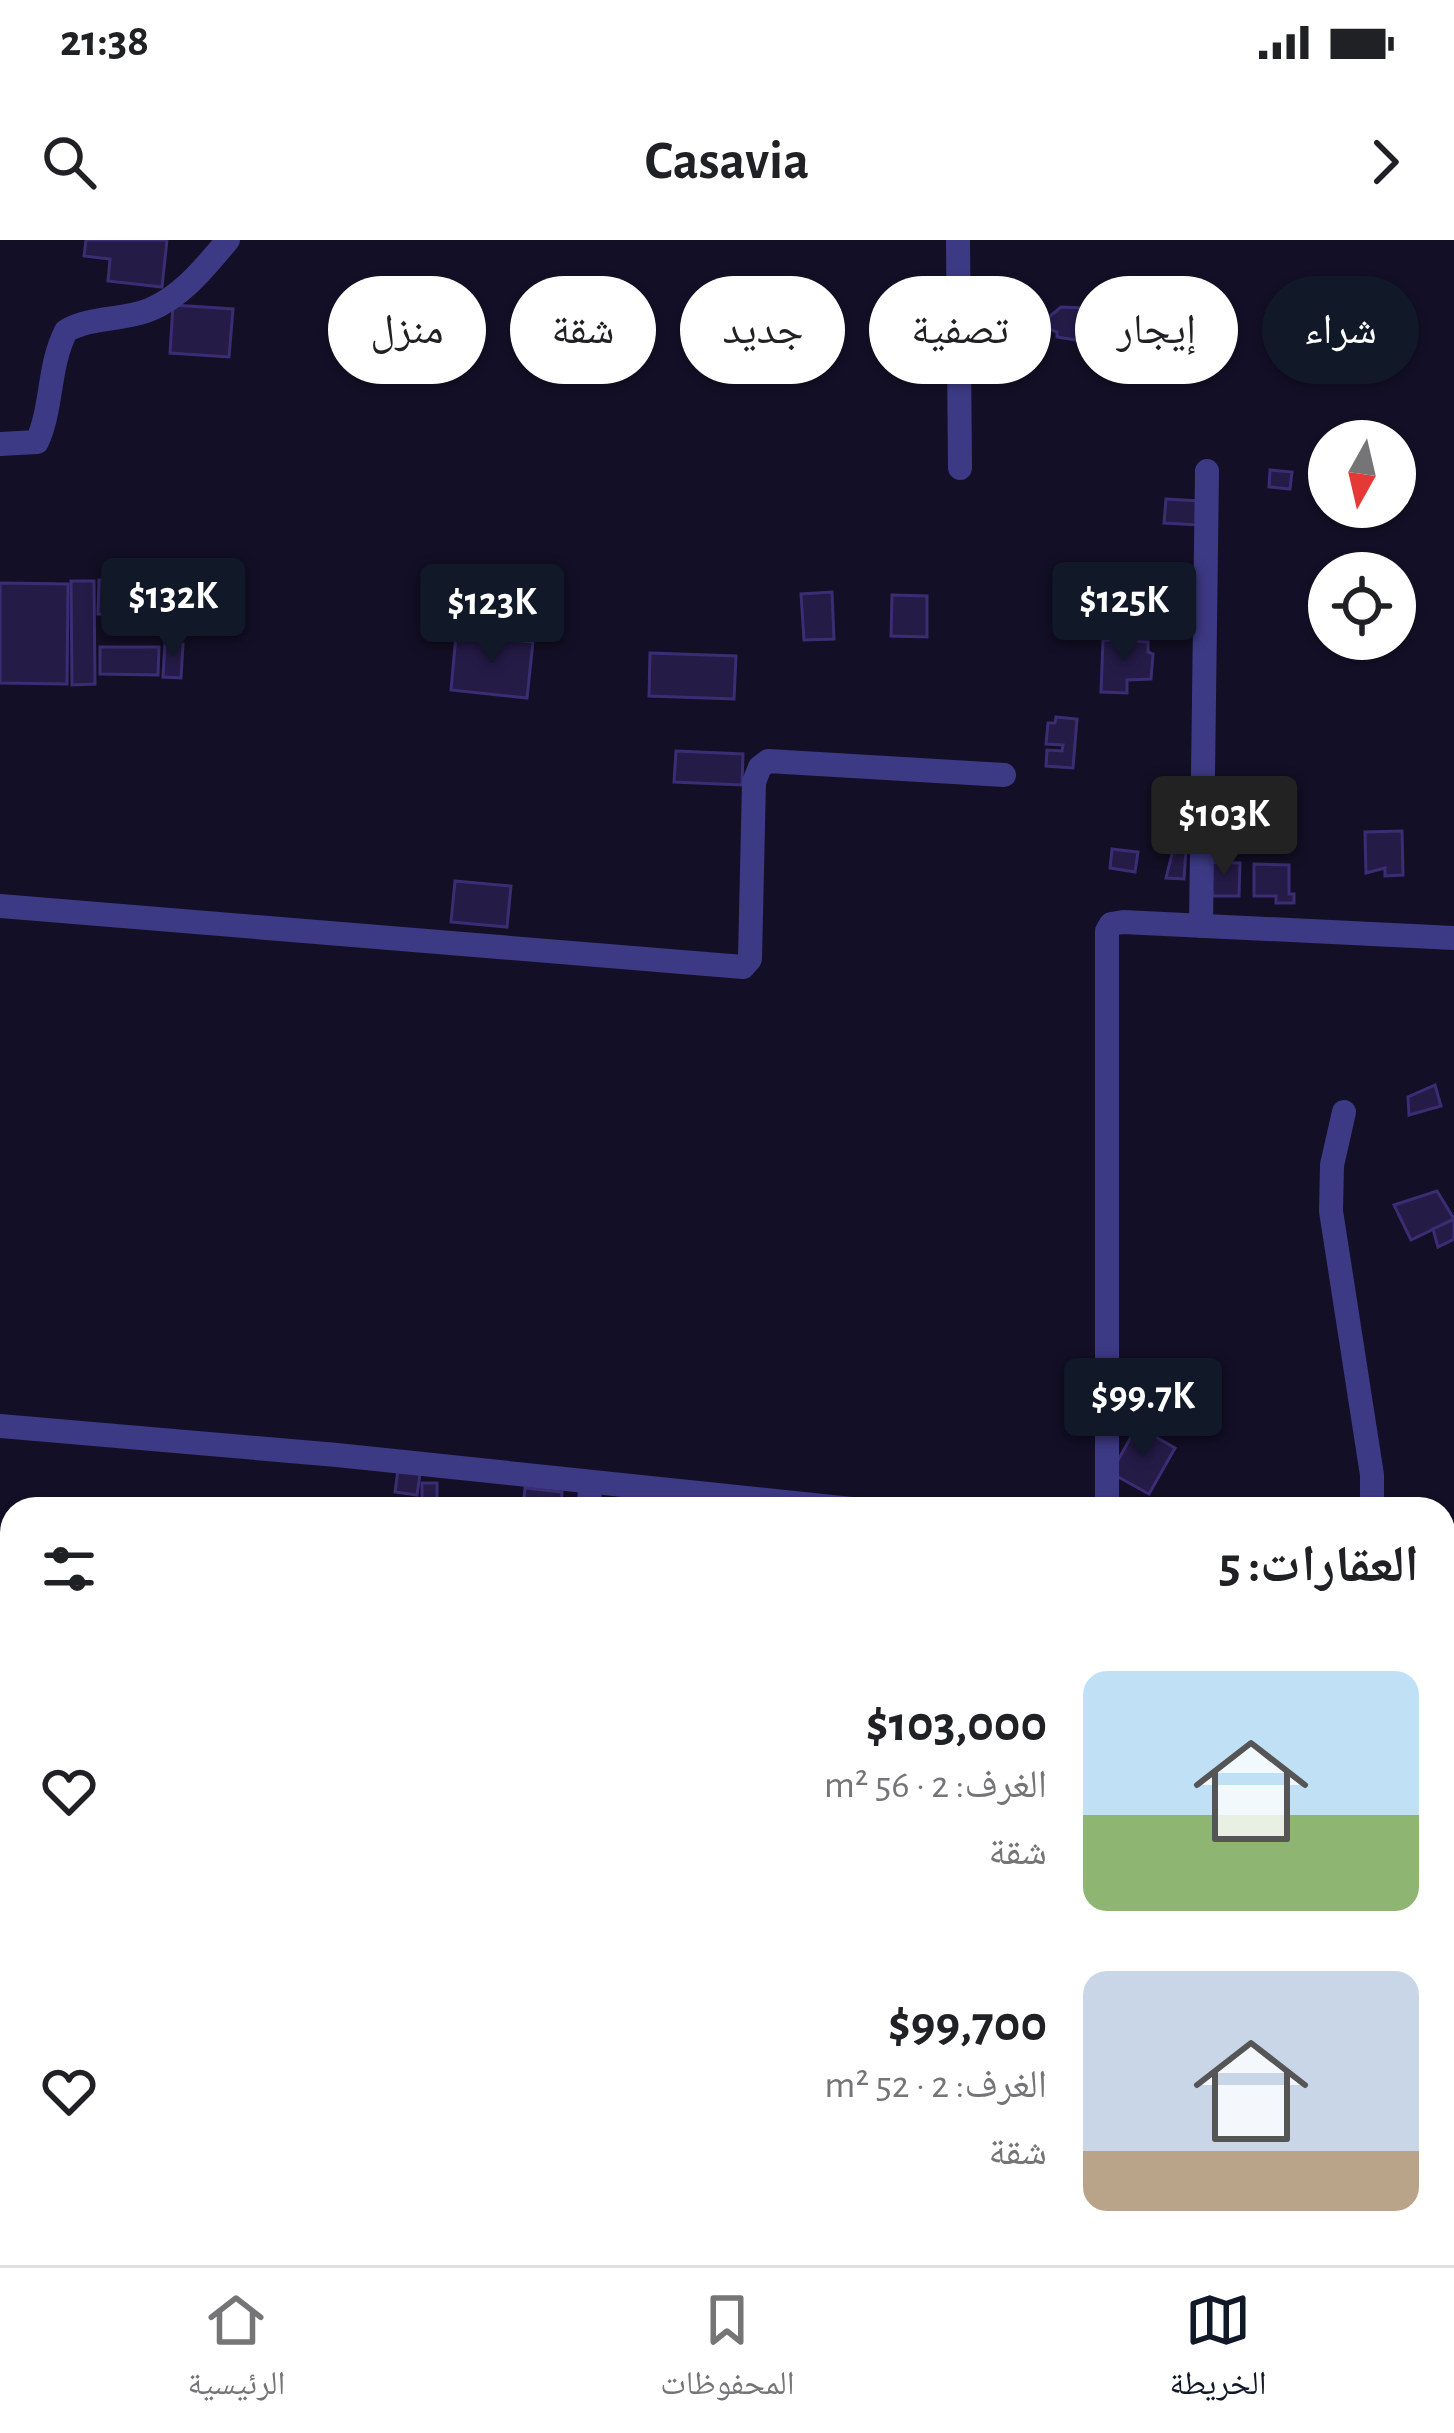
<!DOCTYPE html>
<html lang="ar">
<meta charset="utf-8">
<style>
:root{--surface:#fff;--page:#f6f6f6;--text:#202124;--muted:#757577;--line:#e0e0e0;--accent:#111827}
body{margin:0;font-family:"Alegreya Sans","Noto Naskh Arabic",sans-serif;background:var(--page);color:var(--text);direction:rtl;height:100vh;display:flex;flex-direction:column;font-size:45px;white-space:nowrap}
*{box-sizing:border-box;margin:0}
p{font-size:39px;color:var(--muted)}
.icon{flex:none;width:66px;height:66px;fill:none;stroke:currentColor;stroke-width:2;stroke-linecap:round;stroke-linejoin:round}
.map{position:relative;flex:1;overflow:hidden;direction:ltr}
.sheet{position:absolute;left:0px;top:1257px;width:1455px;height:768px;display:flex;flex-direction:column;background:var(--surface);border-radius:36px 36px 0 0;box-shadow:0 3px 9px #0004;direction:rtl}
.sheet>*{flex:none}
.banner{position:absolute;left:36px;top:36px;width:1383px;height:108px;direction:rtl;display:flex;gap:24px}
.needle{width:78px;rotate:188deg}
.tools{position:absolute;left:1308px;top:180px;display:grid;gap:24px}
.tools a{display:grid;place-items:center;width:108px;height:108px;border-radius:50%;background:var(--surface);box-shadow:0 3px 9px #0004;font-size:60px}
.price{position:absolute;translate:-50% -102px;padding:0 27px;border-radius:12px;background:var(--accent);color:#fff;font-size:39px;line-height:78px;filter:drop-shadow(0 3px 6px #0008)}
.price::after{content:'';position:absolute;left:50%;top:72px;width:36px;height:27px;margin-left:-18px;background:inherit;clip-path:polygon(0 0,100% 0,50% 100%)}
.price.selected{background:#222;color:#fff}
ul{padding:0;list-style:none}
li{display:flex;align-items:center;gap:36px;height:300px;padding:0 36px}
li span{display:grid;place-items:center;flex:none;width:336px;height:240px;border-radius:24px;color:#555}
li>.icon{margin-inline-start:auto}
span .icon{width:144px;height:144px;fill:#fffc;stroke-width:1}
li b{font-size:51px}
h2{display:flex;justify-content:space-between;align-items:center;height:144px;padding:0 36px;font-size:51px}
.pill{padding:0 42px;border-radius:54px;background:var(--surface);box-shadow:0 3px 9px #0004;font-size:42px;line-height:108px}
.pill.selected{background:var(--accent);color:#fff}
.status{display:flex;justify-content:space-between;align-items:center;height:84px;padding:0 60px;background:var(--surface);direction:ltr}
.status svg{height:33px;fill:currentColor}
header{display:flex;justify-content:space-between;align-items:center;height:156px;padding:0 36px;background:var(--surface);font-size:54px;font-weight:700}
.menu{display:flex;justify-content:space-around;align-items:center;height:168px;border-top:3px solid var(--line);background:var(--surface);font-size:33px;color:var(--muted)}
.menu a{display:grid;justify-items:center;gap:6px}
.menu .selected{color:var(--accent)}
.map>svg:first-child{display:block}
.green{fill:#12302f}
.building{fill:#241b47;stroke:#3b2d73;stroke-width:3}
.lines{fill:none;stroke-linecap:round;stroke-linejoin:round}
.minor{stroke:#3d3a85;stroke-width:24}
</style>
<div class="status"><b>21:38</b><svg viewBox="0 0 49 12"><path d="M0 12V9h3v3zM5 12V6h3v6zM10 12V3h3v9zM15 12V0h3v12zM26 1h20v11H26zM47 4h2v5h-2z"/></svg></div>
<header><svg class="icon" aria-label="forward" viewBox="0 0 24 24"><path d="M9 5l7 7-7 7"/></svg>Casavia<svg class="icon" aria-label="search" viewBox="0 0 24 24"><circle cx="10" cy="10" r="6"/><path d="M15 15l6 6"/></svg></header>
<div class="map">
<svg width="1454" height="2025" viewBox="0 0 1454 2025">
<rect width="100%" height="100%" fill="#130f26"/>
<polygon class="green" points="13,2013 176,2013 174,2025 11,2025"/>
<g class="building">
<polygon points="86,0 167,0 162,47 108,41 110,19 84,16"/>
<polygon points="173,65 233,69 229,117 170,113"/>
<polygon points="1061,67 1084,68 1082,101 1057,97 1057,92 1049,89 1049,77"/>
<polygon points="1270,230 1292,232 1290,249 1269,247"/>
<polygon points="1166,259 1199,261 1198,285 1164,283"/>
<polygon points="99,340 164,343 163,376 98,374"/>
<polygon points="71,341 94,341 95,444 72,445"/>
<polygon points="0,343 68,344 67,444 0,443"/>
<polygon points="832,352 834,399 804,400 801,354"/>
<polygon points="892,355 927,356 927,397 891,396"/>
<polygon points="522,360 560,362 558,399 520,396"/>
<polygon points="456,395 533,402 527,458 451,450"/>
<polygon points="1103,400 1148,402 1148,412 1153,414 1151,439 1127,440 1127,453 1101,452"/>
<polygon points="165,403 183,404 181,438 163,437"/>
<polygon points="100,407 159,407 158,435 100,434"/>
<polygon points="650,413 736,416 734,459 649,456"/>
<polygon points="1056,477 1077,479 1073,528 1046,526 1047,510 1062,511 1063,505 1046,504 1048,483 1055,483"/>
<polygon points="676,511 743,514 742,545 674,542"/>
<polygon points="1402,591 1403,635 1385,636 1385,628 1366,633 1365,592"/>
<polygon points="1112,609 1138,612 1135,632 1110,628"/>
<polygon points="1168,609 1186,610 1184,639 1166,638 1172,614"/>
<polygon points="1205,622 1240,623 1239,656 1213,656"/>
<polygon points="1254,624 1289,625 1289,654 1294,654 1294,663 1276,663 1276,656 1254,656"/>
<polygon points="455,641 511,646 507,687 451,682"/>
<polygon points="1435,845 1441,866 1409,875 1408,857"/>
<polygon points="1437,951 1454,979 1411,1000 1394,965"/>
<polygon points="1454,979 1454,999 1438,1007 1433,989"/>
<polygon points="1137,1186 1175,1208 1149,1254 1111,1233"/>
<polygon points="398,1230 420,1234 417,1255 395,1252"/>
<rect x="422" y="1243" width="15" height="26"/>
<polygon points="525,1248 562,1252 561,1269 523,1269"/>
<polygon points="640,2013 678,2013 676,2025 638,2025"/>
</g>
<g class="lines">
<g class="minor">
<polyline points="958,0 960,228"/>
<path d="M0,204L37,202C53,166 48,126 66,91C91,76 122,81 149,70C182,57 206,26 228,0"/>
<polyline points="0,666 743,727 750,719 754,542 760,527 768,521 1004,535"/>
<polyline points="1201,686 1207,231"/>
<polyline points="1344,872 1332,925 1331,971 1372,1235 1372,1269"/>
<polyline points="0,1186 337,1215 851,1269"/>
<polyline points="588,1269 591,1243"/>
<polyline points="1107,1269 1107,691 1111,684 1123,682 1454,698"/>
<polyline points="1443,1306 1454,1308"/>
<polyline points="723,2025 724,2013"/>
</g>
</g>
</svg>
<div class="tools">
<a><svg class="needle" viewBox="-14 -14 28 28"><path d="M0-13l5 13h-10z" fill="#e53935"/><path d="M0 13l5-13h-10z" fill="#757577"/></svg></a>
<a><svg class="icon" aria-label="locate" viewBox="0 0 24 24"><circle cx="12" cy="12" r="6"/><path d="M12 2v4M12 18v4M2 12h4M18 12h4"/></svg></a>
</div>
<b class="price" style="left:173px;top:420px">$132K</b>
<b class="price" style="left:1124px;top:424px">$125K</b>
<b class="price" style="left:492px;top:426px">$123K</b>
<b class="price selected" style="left:1224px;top:638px">$103K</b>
<b class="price" style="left:1143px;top:1220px">$99.7K</b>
<div class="banner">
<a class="pill selected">شراء</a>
<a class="pill">إيجار</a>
<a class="pill">تصفية</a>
<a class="pill">جديد</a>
<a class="pill">شقة</a>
<a class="pill">منزل</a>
</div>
<section class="sheet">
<h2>العقارات: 5<svg class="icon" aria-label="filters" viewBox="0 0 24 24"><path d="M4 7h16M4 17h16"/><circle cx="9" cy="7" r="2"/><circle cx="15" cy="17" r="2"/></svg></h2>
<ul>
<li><span style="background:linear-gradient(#bfe0f5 60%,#8fb573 0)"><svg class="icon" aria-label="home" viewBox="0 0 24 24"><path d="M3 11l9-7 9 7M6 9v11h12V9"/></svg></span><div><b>$103,000</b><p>الغرف: 2 · 56 m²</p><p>شقة</p></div><svg class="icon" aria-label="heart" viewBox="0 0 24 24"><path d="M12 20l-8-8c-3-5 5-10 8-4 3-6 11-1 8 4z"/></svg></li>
<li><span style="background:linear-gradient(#c9d6e8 75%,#b9a48a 0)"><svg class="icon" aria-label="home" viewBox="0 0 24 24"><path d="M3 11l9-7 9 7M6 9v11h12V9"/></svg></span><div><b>$99,700</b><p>الغرف: 2 · 52 m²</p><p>شقة</p></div><svg class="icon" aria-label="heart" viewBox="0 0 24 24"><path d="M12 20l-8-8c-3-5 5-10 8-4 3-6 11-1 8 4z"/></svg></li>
</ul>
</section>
</div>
<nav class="menu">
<a class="selected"><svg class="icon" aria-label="map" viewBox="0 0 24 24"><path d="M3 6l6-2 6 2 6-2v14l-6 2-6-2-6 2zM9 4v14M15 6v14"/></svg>الخريطة</a>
<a><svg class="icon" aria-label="saved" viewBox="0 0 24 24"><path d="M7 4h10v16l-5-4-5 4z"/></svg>المحفوظات</a>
<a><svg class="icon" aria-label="home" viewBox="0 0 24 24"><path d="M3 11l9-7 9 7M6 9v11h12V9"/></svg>الرئيسية</a>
</nav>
